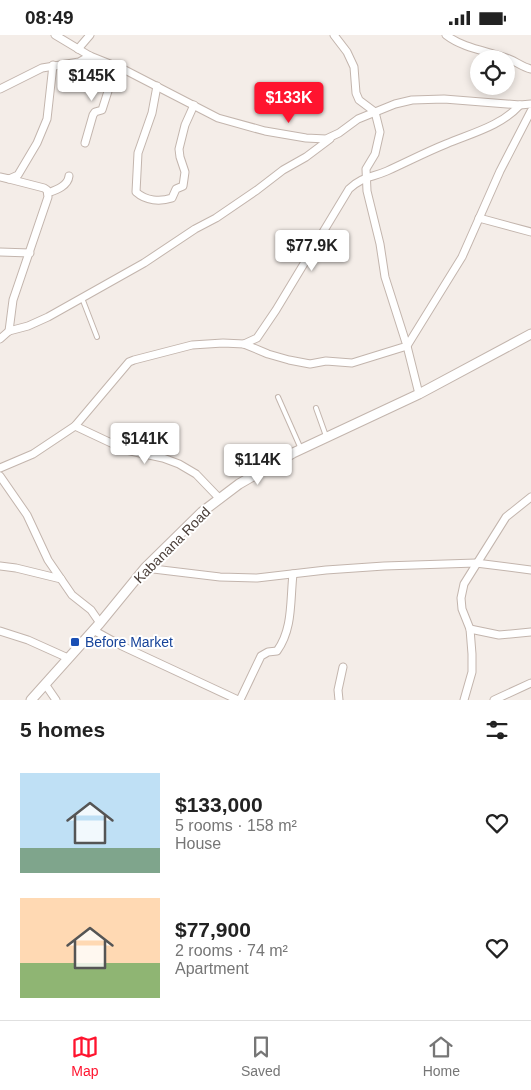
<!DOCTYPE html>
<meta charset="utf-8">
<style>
:root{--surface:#fff;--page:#f6f6f6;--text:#222;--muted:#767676;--line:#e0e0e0;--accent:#ff142f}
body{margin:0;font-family:Arial,sans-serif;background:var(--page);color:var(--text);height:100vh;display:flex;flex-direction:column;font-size:19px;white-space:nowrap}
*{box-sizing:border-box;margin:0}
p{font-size:16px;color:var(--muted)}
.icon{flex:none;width:28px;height:28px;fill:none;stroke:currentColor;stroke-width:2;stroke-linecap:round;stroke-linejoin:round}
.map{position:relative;height:665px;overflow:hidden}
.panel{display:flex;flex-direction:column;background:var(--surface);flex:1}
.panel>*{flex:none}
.controls{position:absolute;left:470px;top:15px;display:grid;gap:10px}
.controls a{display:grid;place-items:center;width:45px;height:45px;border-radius:50%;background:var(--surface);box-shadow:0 2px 8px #0003;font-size:25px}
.price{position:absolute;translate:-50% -42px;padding:0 11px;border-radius:5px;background:#fff;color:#222;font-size:16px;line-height:32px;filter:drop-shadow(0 1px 2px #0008)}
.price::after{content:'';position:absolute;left:50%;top:30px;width:15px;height:11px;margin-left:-8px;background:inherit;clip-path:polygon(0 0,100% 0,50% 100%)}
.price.current{background:var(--accent);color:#fff}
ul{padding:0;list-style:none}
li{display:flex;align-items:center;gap:15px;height:125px;padding:0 20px}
li span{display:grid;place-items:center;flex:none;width:140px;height:100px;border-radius:0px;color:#555}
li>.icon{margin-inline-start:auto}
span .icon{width:60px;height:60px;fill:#fffc;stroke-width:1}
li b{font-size:21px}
h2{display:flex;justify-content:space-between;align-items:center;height:60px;padding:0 20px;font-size:21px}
.status{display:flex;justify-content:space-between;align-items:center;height:35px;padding:0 25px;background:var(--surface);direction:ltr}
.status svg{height:14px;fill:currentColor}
.menu{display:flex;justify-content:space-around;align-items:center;height:70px;border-top:1px solid var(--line);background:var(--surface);font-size:14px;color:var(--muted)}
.menu a{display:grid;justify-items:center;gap:2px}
.menu .current{color:var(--accent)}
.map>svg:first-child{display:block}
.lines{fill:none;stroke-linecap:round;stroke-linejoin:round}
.service-casing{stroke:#c3b5ad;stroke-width:6}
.minor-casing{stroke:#c3b5ad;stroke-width:9}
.tertiary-casing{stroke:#c3b5ad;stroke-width:11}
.service{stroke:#fff;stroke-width:4}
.minor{stroke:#fff;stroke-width:7}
.tertiary{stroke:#fff;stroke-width:9}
.transit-dot{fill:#1a4fb4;stroke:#fff;stroke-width:2}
.labels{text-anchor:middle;stroke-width:4;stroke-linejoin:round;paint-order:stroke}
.street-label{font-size:14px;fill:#483c36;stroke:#fff}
.transit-label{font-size:14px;fill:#164399;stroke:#fff;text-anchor:start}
</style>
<div class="status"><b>08:49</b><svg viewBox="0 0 49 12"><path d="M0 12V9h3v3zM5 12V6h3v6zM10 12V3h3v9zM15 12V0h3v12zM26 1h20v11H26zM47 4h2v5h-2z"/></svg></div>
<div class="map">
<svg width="531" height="665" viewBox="0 0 531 665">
<rect width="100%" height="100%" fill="#f4ede8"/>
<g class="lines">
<defs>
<g id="service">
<polyline points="82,263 97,302"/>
<polyline points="278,362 301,414"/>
<polyline points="316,373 326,401"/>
</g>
<g id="minor">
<polyline points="55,0 90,21 125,35 218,83 265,96 306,103 326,104 339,98 358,84 395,69 412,65 444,64 520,70 531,69"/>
<path d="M446,0C464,14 489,16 509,24C517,27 522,32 531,34"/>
<polyline points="78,14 90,0"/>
<path d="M157,51L152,78L138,118L136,157C146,166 160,167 172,163L176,154L183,151L185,137L180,122L179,114L185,90L194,70"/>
<polyline points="0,54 42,33 79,27 90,21"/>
<polyline points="85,108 93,80 95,77 102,75 110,50 119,32"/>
<polyline points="0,142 9,144 18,140 37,108 47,84 53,30"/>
<path d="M48,158C56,155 68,151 69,141"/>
<polyline points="479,183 531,197"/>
<polyline points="0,217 30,218"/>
<polyline points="9,296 13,265 48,162 47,155 44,153 9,144"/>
<polyline points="0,304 9,296 28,291 48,282 144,228 195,194 216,183 257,155 283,135 306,122 330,104"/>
<path d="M244,309L257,303L276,275L349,154C363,141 371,143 387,136C407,127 426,117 446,109C472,98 501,91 520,70"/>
<polyline points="419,359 407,311 462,222 500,136 531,76"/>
<polyline points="75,391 126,415 163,423 179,429 196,439 220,464"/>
<polyline points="0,433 33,419 75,391 129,327 134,325 192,310 223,308 244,309 268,319 289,325 310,329 326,326 352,328 407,311 385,242 380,209 367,156 366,134 375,119 380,97 375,77 359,65 356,58 354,32 347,17 334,0"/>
<polyline points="0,441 27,480 48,525 72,560 91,575 100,588"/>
<polyline points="0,531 16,533 61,544"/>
<polyline points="145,533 220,542 257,543 326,535 384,531 476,528 531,535"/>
<polyline points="470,594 499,600 531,597"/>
<polyline points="93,595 122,611 238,665"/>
<polyline points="0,596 28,605 68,623"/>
<polyline points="45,649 56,665"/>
<path d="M240,665L261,621L268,617L277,616C293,594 290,566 293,539"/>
<polyline points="339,665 338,655 343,632"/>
<polyline points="464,665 472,637 472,619 470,594 462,574 461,563 464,549 506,482 531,462"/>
<polyline points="494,665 531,648"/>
</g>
<polyline id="tertiary" points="31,665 100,588 145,533 202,477 239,449 293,418 419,359 531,299"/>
</defs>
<use href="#service" class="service-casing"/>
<use href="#minor" class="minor-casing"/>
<use href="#tertiary" class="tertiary-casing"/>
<use href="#service" class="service"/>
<use href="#minor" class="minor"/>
<use href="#tertiary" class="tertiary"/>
</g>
<rect class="transit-dot" x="70" y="602" width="10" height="10" rx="2.5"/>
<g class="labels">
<g class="street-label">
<text transform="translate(172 510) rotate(-45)" y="5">Kabanana Road</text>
</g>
<g class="transit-label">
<text x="85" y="612">Before Market</text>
</g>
</g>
</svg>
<div class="controls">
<a><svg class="icon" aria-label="locate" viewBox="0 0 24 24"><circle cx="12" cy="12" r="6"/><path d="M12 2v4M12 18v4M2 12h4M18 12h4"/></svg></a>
</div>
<b class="price" style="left:92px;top:67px">$145K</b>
<b class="price current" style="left:289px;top:89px">$133K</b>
<b class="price" style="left:312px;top:237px">$77.9K</b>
<b class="price" style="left:145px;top:430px">$141K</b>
<b class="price" style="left:258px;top:451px">$114K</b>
</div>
<section class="panel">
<h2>5 homes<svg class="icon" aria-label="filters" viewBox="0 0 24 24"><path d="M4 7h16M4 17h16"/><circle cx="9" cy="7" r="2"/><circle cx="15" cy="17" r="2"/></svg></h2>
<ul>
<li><span style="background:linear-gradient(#bfe0f5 75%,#7fa58c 0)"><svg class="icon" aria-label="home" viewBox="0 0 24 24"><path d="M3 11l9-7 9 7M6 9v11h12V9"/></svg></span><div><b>$133,000</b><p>5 rooms · 158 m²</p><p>House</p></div><svg class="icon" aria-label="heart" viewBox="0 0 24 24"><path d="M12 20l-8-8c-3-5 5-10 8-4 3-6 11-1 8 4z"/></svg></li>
<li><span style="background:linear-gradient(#ffd9b3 65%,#8fb573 0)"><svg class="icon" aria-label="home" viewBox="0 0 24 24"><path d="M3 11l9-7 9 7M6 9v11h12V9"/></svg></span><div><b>$77,900</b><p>2 rooms · 74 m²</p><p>Apartment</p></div><svg class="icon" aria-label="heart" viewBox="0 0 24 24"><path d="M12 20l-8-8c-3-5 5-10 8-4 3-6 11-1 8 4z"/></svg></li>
</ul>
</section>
<nav class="menu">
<a class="current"><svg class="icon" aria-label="map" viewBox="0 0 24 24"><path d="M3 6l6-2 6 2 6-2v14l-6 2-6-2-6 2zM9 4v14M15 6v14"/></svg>Map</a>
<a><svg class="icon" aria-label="saved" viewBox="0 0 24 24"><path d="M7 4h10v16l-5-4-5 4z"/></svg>Saved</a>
<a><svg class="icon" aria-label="home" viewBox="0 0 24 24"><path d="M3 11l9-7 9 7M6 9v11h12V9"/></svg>Home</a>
</nav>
